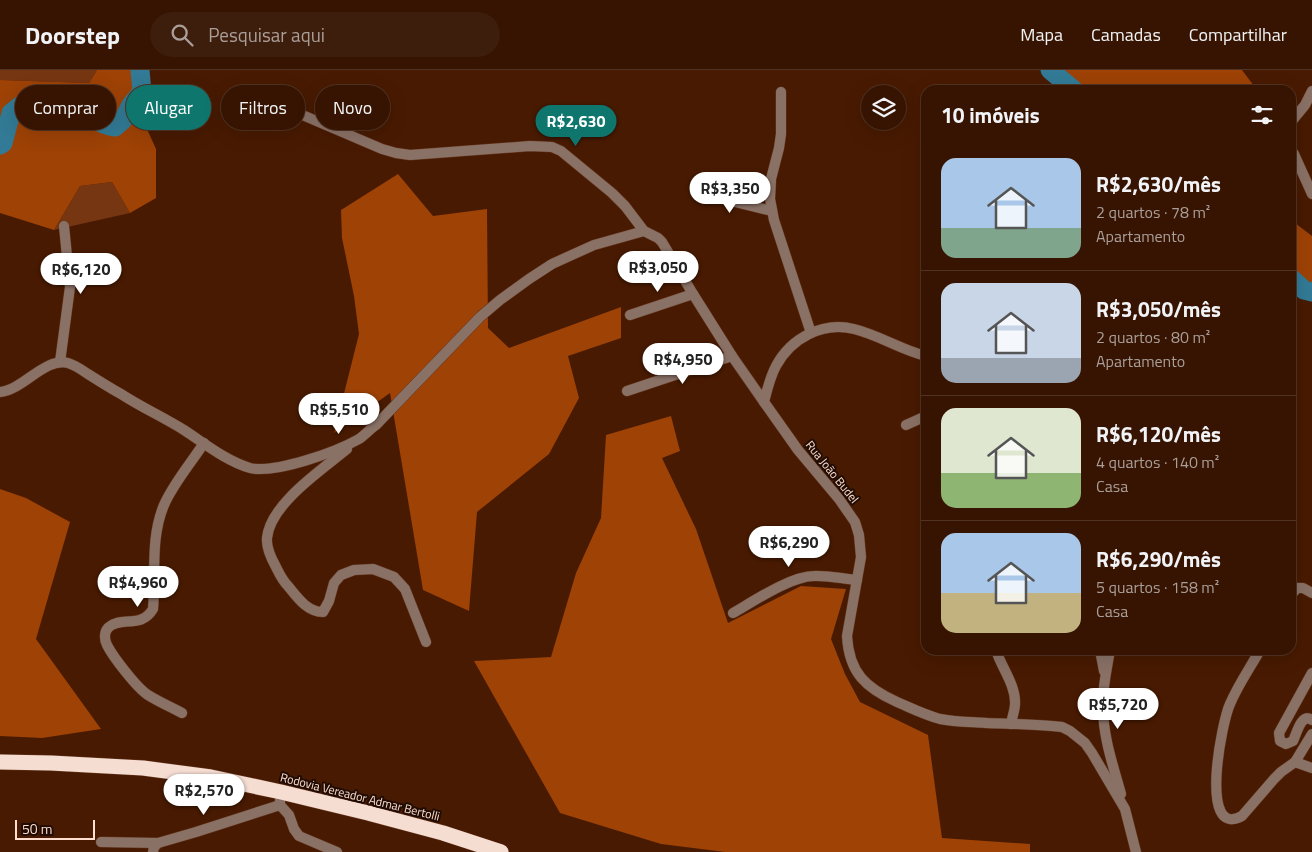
<!DOCTYPE html>
<html lang="pt">
<meta charset="utf-8">
<style>
:root{--surface:#361401;--page:#3d1d0b;--text:#f1f3f6;--muted:#aa9e99;--line:#503323;--accent:#0f766e}
body{margin:0;font-family:"Titillium Web",sans-serif;background:var(--page);color:var(--text);height:100vh;display:flex;flex-direction:column;font-size:19px;white-space:nowrap}
*{box-sizing:border-box;margin:0}
p{font-size:16px;color:var(--muted)}
.icon{flex:none;width:28px;height:28px;fill:none;stroke:currentColor;stroke-width:2;stroke-linecap:round;stroke-linejoin:round}
.map{position:relative;flex:1;overflow:hidden}
.sheet{position:absolute;left:921px;top:15px;width:375px;height:570px;display:flex;flex-direction:column;background:var(--surface);border-radius:15px;box-shadow:0 5px 20px #0002,0 0 0 1px var(--line)}
.sheet>*{flex:none}
.banner{position:absolute;left:15px;top:15px;width:475px;height:45px;display:flex;gap:10px}
.fabs{position:absolute;left:861px;top:15px;display:grid;gap:10px}
.fabs a{display:grid;place-items:center;width:45px;height:45px;border-radius:50%;background:var(--surface);box-shadow:0 5px 20px #0002,0 0 0 1px var(--line);font-size:25px}
.scale{position:absolute;left:15px;bottom:12px;width:80px;box-sizing:border-box;padding-left:5px;border:2px solid #fdded0;border-top:0;font-size:14px;line-height:18px;white-space:nowrap;color:#fdded0;-webkit-text-stroke:4px #210c04;paint-order:stroke}
.price{position:absolute;translate:-50% -42px;padding:0 11px;border-radius:18px;background:#fff;color:#222;font-size:16px;line-height:32px;filter:drop-shadow(0 1px 2px #0008)}
.price::after{content:'';position:absolute;left:50%;top:30px;width:15px;height:11px;margin-left:-8px;background:inherit;clip-path:polygon(0 0,100% 0,50% 100%)}
.price.active{background:var(--accent);color:#fff}
ul{padding:0;list-style:none}
li{display:flex;align-items:center;gap:15px;height:125px;padding:0 20px}
li+li{border-top:1px solid var(--line)}
li span{display:grid;place-items:center;flex:none;width:140px;height:100px;border-radius:15px;color:#555}
li>.icon{margin-inline-start:auto}
span .icon{width:60px;height:60px;fill:#fffc;stroke-width:1}
li b{font-size:21px}
h2{display:flex;justify-content:space-between;align-items:center;height:60px;padding:0 20px;font-size:21px}
.tag{padding:0 18px;border-radius:22px;background:var(--surface);box-shadow:0 5px 20px #0002,0 0 0 1px var(--line);font-size:18px;line-height:45px}
.tag.active{background:var(--accent);color:#fff}
header{display:flex;align-items:center;gap:30px;box-sizing:border-box;height:70px;padding:0 25px;background:var(--surface);border-bottom:1px solid var(--line)}
header strong{font-size:24px}
nav{display:flex;gap:28px;margin-inline-start:auto;font-size:18px}
.search{width:350px;height:45px;background:var(--page);display:flex;align-items:center;gap:12px;box-sizing:border-box;padding:0 18px;border-radius:28px;color:var(--muted);font-size:19px}
.map>svg:first-child{display:block}
.green{fill:#773612}
.forest{fill:#9e4206}
.lines{fill:none;stroke-linecap:round;stroke-linejoin:round}
.river{stroke:#327a95;stroke-width:19}
.minor-casing{stroke:#653922;stroke-width:11}
.highway-casing{stroke:#653922;stroke-width:16}
.minor{stroke:#8a7166;stroke-width:10}
.highway{stroke:#f6ddd2;stroke-width:15}
.labels{text-anchor:middle;stroke-width:4;stroke-linejoin:round;paint-order:stroke}
.street-label{font-size:12px;fill:#fdded0;stroke:#210c04}
</style>
<header>
<strong>Doorstep</strong>
<div class="search"><svg class="icon" aria-label="search" viewBox="0 0 24 24"><circle cx="10" cy="10" r="6"/><path d="M15 15l6 6"/></svg>Pesquisar aqui</div>
<nav><a>Mapa</a><a>Camadas</a><a>Compartilhar</a></nav>
</header>
<div class="map">
<svg width="1312" height="782" viewBox="0 0 1312 782">
<rect width="100%" height="100%" fill="#481a01"/>
<g class="green">
<polygon points="0,0 97,0 89,13 0,10"/>
<polygon points="112,112 130,143 54,160 80,116"/>
</g>
<g class="forest">
<polygon points="97,0 138,0 137,37 156,79 156,128 130,143 112,112 80,116 54,160 0,143 0,10 89,13"/>
<polygon points="1050,0 1242,0 1257,20 1075,20"/>
<polygon points="398,104 433,146 487,139 488,258 509,278 621,237 621,268 568,286 579,328 549,384 477,442 469,541 423,520 390,323 334,363 359,264 354,226 342,168 341,140"/>
<polygon points="1291,150 1312,166 1312,213 1291,203"/>
<polygon points="671,346 680,381 662,388 696,459 728,553 801,516 846,519 831,569 845,604 860,632 928,665 942,768 1030,774 1030,782 725,782 661,774 560,743 474,591 551,587 576,503 601,448 606,365"/>
<polygon points="0,419 26,428 70,452 36,569 101,659 42,668 0,666"/>
</g>
<g class="lines">
<g class="river">
<polyline points="1050,0 1074,20"/>
<path d="M0,75L3,73L11,43L21,35L33,36L44,45L50,40L83,35C93,48 99,55 115,57L123,50L131,35L142,22L140,0"/>
<polyline points="1291,208 1304,220 1312,222"/>
</g>
<defs>
<g id="minor">
<polyline points="781,22 781,64 779,78 771,109 770,129 774,150 811,263"/>
<polyline points="265,29 382,79 396,83 410,85 530,76 552,77 561,81 612,123 625,136 644,161 658,168 662,172 693,224 732,286 764,332"/>
<polyline points="1291,52 1305,35 1312,21"/>
<polyline points="1291,80 1294,84 1312,124"/>
<polyline points="695,122 772,141"/>
<polyline points="630,245 693,224"/>
<path d="M926,286C901,280 879,265 854,259C823,251 791,268 776,296C770,307 767,320 764,332L798,380L839,429L855,452L859,465L861,487L847,566C849,603 866,618 897,632C911,638 925,645 940,649C955,652 971,652 986,653C1008,654 1030,654 1052,656L1062,657L1070,661L1085,673L1092,683L1125,739L1136,782"/>
<polyline points="60,292 70,217 64,156"/>
<polyline points="627,321 732,286"/>
<path d="M0,322C23,320 45,287 68,293C75,295 82,300 88,304C99,311 110,318 121,324C141,337 163,347 184,360C204,373 226,391 250,398C275,404 336,382 359,369C365,365 370,359 376,355L480,247L500,230L529,209L552,194L574,184L594,175L644,161"/>
<polyline points="906,355 926,346"/>
<path d="M347,379C323,399 270,434 267,468C266,478 271,488 276,497C279,503 282,510 288,516C297,527 307,542 323,542L329,531L334,513L341,505L354,500L373,499L394,507L405,519L426,572"/>
<polyline points="1291,525 1297,518 1303,518 1312,523"/>
<path d="M733,543C754,531 791,506 814,506C828,505 843,509 857,510"/>
<path d="M996,580C1001,597 1016,615 1015,634C1015,640 1012,647 1011,654"/>
<polyline points="1100,580 1104,601"/>
<path d="M1110,580C1107,599 1102,618 1103,637C1103,667 1113,695 1121,724"/>
<path d="M1260,580C1250,598 1238,615 1230,634C1222,651 1198,770 1242,746L1274,709L1281,702L1295,692L1312,664"/>
<path d="M1312,603L1279,663L1280,671L1286,674L1293,671C1297,663 1301,643 1312,650"/>
<path d="M182,643C171,637 159,632 148,625C137,618 113,587 107,575C104,569 104,561 109,557C122,546 141,559 153,539C156,505 150,468 164,435C173,414 191,393 204,373"/>
<polyline points="1295,692 1312,698"/>
<polyline points="280,730 280,735 289,745 294,759 299,766 337,782"/>
<polyline points="101,772 158,773"/>
<polyline points="153,782 154,777 158,773 196,762 280,735"/>
</g>
<polyline id="highway" points="0,692 51,693 143,698 211,707 281,722 368,743 443,763 501,782"/>
</defs>
<use href="#minor" class="minor-casing"/>
<use href="#highway" class="highway-casing"/>
<use href="#minor" class="minor"/>
<use href="#highway" class="highway"/>
</g>
<g class="labels">
<g class="street-label">
<text transform="translate(832 402) rotate(51)" y="4">Rua João Budel</text>
<text transform="translate(360 727) rotate(14)" y="4">Rodovia Vereador Admar Bertolli</text>
</g>
</g>
</svg>
<div class="fabs">
<a><svg class="icon" aria-label="layers" viewBox="0 0 24 24"><path d="M12 4l9 5-9 5-9-5zM3 14l9 5 9-5"/></svg></a>
</div>
<div class="scale">50 m</div>
<b class="price active" style="left:576px;top:77px">R$2,630</b>
<b class="price" style="left:730px;top:144px">R$3,350</b>
<b class="price" style="left:658px;top:223px">R$3,050</b>
<b class="price" style="left:81px;top:225px">R$6,120</b>
<b class="price" style="left:683px;top:315px">R$4,950</b>
<b class="price" style="left:339px;top:365px">R$5,510</b>
<b class="price" style="left:789px;top:498px">R$6,290</b>
<b class="price" style="left:138px;top:538px">R$4,960</b>
<b class="price" style="left:1118px;top:660px">R$5,720</b>
<b class="price" style="left:204px;top:746px">R$2,570</b>
<div class="banner">
<a class="tag">Comprar</a>
<a class="tag active">Alugar</a>
<a class="tag">Filtros</a>
<a class="tag">Novo</a>
</div>
<section class="sheet">
<h2>10 imóveis<svg class="icon" aria-label="filters" viewBox="0 0 24 24"><path d="M4 7h16M4 17h16"/><circle cx="9" cy="7" r="2"/><circle cx="15" cy="17" r="2"/></svg></h2>
<ul>
<li><span style="background:linear-gradient(#a9c7e8 70%,#7fa58c 0)"><svg class="icon" aria-label="home" viewBox="0 0 24 24"><path d="M3 11l9-7 9 7M6 9v11h12V9"/></svg></span><div><b>R$2,630/mês</b><p>2 quartos · 78 m²</p><p>Apartamento</p></div></li>
<li><span style="background:linear-gradient(#c9d6e8 75%,#9aa5b1 0)"><svg class="icon" aria-label="home" viewBox="0 0 24 24"><path d="M3 11l9-7 9 7M6 9v11h12V9"/></svg></span><div><b>R$3,050/mês</b><p>2 quartos · 80 m²</p><p>Apartamento</p></div></li>
<li><span style="background:linear-gradient(#dfe7d0 65%,#8fb573 0)"><svg class="icon" aria-label="home" viewBox="0 0 24 24"><path d="M3 11l9-7 9 7M6 9v11h12V9"/></svg></span><div><b>R$6,120/mês</b><p>4 quartos · 140 m²</p><p>Casa</p></div></li>
<li><span style="background:linear-gradient(#a9c7e8 60%,#c2b280 0)"><svg class="icon" aria-label="home" viewBox="0 0 24 24"><path d="M3 11l9-7 9 7M6 9v11h12V9"/></svg></span><div><b>R$6,290/mês</b><p>5 quartos · 158 m²</p><p>Casa</p></div></li>
</ul>
</section>
</div>
